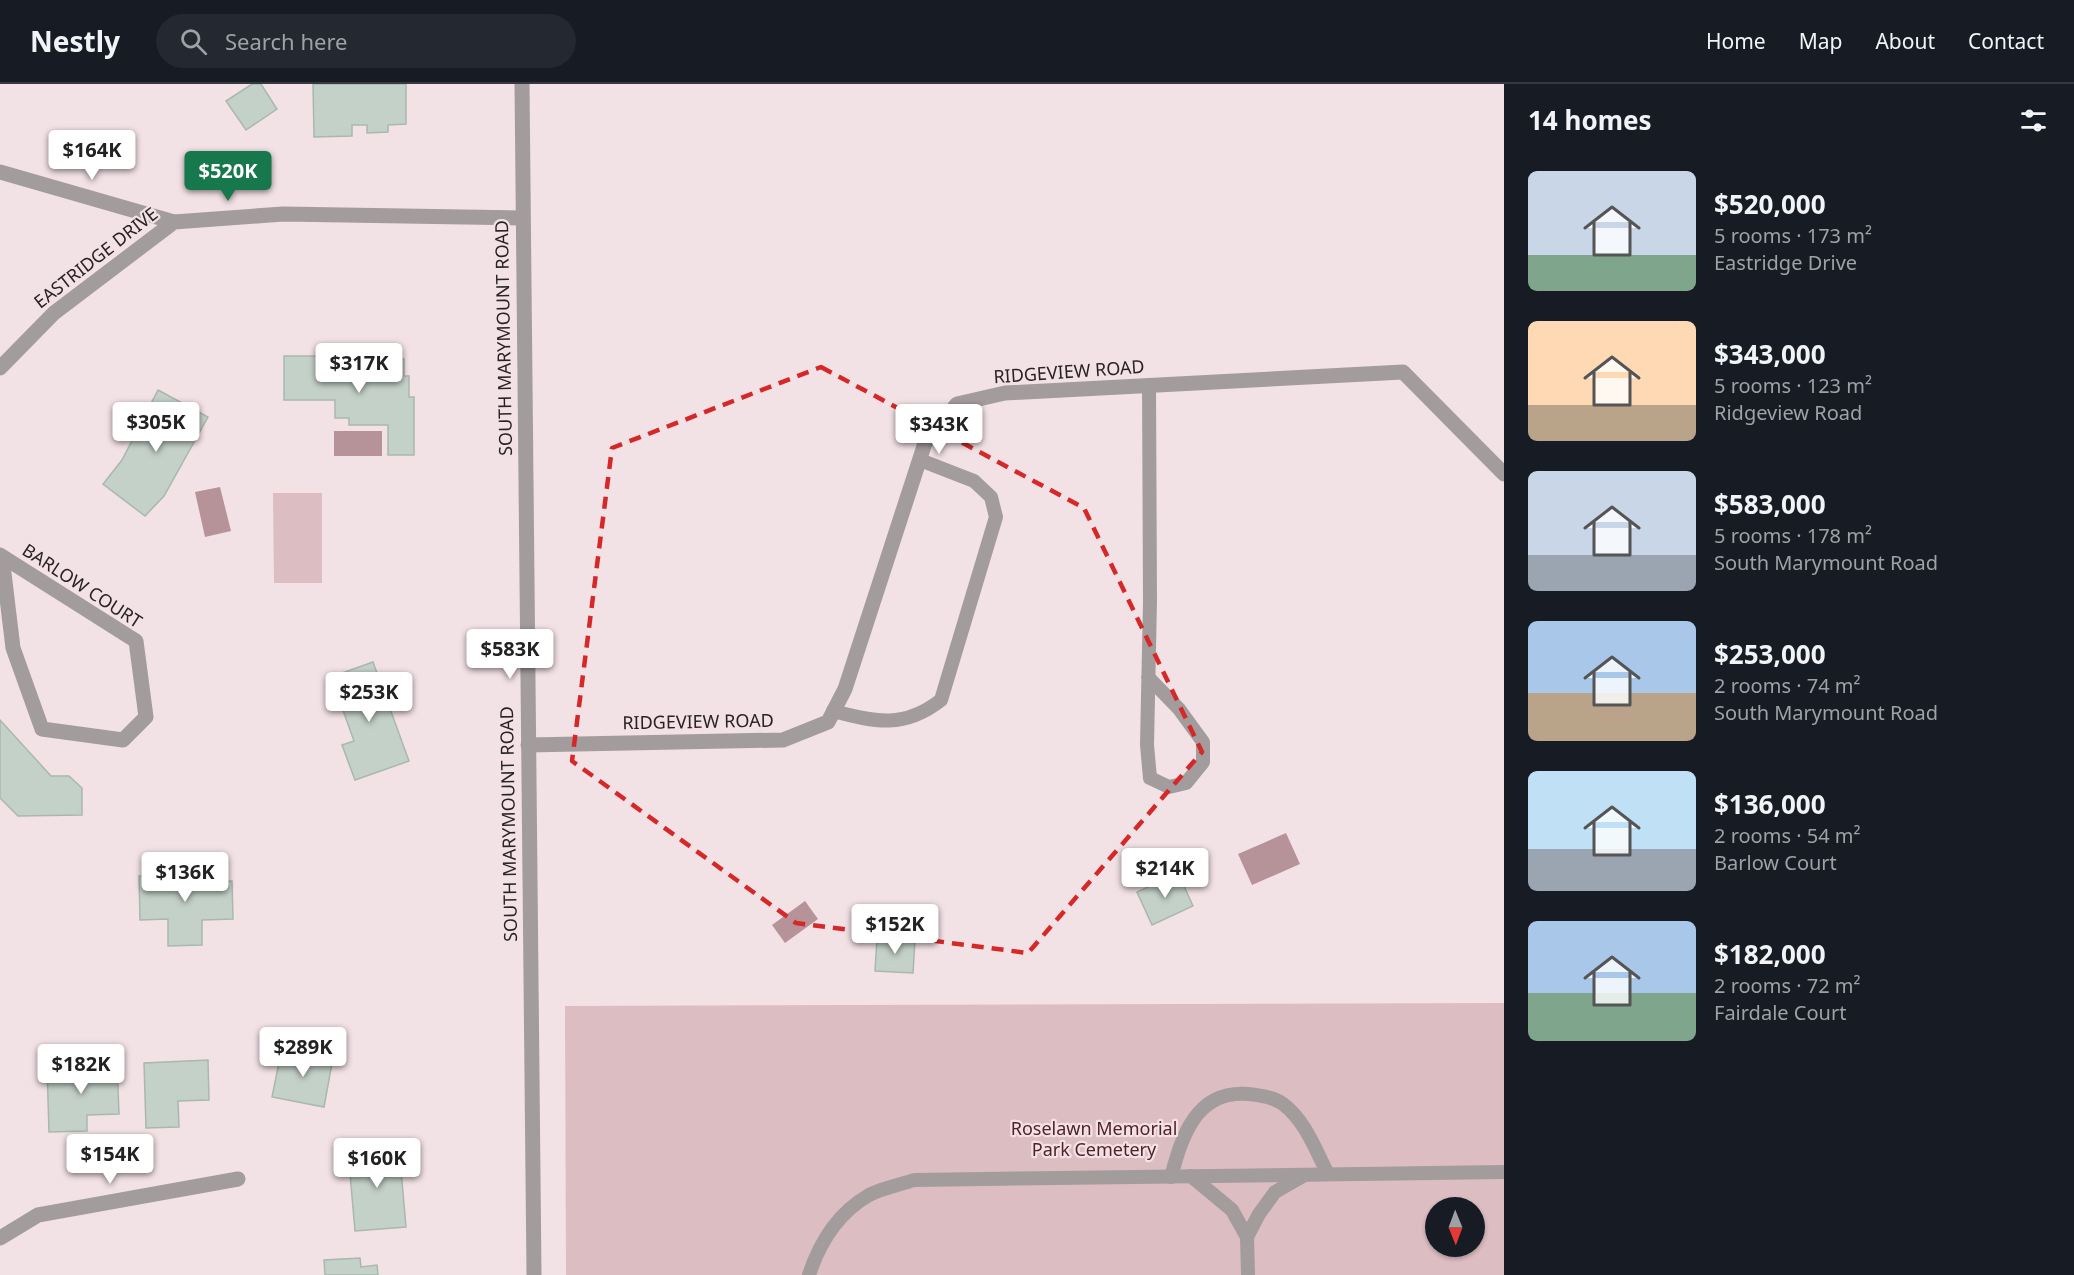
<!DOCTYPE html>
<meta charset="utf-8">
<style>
:root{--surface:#171b24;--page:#242831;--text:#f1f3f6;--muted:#9ea1a6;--line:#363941;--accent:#17774d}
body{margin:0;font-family:"Noto Sans",sans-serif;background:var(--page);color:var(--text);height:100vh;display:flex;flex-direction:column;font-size:22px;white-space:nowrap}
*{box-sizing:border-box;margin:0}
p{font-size:20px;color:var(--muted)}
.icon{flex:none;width:33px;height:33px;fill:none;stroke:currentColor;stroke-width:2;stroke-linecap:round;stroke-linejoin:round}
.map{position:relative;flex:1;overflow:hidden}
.panel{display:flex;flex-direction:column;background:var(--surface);width:570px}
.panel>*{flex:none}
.needle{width:39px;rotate:179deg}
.controls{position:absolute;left:1425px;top:1113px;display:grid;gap:12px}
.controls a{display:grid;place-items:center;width:60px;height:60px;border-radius:50%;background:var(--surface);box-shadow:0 2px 4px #0004;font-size:30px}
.price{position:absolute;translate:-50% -51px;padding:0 14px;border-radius:6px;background:#fff;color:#222;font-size:20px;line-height:39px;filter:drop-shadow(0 2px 3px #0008)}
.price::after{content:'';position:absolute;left:50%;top:36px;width:18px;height:14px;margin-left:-9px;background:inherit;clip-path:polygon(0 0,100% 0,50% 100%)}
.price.current{background:var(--accent);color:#fff}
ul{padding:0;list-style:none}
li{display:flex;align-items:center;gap:18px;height:150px;padding:0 24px}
li span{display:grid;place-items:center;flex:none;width:168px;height:120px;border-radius:9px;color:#555}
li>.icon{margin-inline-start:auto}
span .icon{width:72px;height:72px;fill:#fffc;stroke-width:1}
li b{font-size:26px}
h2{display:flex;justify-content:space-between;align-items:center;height:72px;padding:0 24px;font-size:26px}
header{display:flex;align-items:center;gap:36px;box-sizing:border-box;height:84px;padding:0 30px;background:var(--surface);border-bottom:2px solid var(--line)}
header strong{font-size:28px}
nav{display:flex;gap:33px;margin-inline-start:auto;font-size:21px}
.search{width:420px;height:54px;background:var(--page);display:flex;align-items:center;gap:15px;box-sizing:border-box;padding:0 21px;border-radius:33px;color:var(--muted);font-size:22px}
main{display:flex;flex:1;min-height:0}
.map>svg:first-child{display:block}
.green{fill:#dcbdc1;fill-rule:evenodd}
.water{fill:#b69398}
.building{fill:#c4d1c9;stroke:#aab7af;stroke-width:1.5}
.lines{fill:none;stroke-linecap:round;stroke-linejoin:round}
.service{stroke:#a39c9d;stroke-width:14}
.minor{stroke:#a39c9d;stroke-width:15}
.tertiary{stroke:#a39c9d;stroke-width:15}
.marked{fill:none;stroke:#d62828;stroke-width:4.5;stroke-dasharray:12 8;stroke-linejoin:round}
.labels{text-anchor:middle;stroke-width:4.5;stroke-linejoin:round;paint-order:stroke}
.street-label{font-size:18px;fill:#292324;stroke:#f3e2e5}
.park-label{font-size:18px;fill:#51222c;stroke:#f3e2e5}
</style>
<header>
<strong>Nestly</strong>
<div class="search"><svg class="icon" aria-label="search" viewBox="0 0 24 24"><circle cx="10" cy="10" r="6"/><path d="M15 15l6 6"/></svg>Search here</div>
<nav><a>Home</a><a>Map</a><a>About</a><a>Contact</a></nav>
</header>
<main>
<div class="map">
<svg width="1504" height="1191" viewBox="0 0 1504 1191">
<rect width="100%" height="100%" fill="#f3e2e5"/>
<g class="green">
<polygon points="273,409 322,409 322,499 274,499"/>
<path d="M1504,919V1191H566L565,922ZM1436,1124H1474V1162H1436Z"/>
</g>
<g class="water">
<rect x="334" y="347" width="48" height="25"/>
<polygon points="220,403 231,447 205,453 195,408"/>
<polygon points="1286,749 1300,780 1252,801 1238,770"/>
<polygon points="805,817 818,835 785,859 772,841"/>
</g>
<g class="building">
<polygon points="252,0 261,0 277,25 246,46 226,17"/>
<polygon points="313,0 406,0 406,40 388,41 388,48 367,49 367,41 352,41 352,52 314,53"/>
<polygon points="284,272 329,272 329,289 354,289 354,275 404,275 404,292 409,292 409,313 414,313 414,371 388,371 388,341 349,341 349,334 335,334 335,316 284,316"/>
<polygon points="158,306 208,333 164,412 145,432 103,400 122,376"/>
<polygon points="373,578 409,677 355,696 342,661 354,657 331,593"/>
<polygon points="0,636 51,692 69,692 82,704 82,731 18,732 0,714"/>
<polygon points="180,782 206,782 207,798 232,797 233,835 202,836 202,861 168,862 168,835 140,836 139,792 181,791"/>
<polygon points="1178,789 1193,822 1152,841 1137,808"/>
<polygon points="877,854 915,856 913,889 875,887"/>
<polygon points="282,964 333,974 324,1023 272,1013"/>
<polygon points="208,976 209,1016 178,1017 179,1043 146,1044 144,979"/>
<polygon points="117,980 119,1030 87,1031 87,1047 49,1048 47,982"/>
<polygon points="399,1063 406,1143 355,1147 348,1067"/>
<polygon points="360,1174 361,1183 377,1181 378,1191 325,1191 324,1176"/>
</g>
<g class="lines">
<g class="service">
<polyline points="1148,593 1179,625 1203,658 1203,678 1186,699 1169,703 1150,694 1147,661 1150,517 1149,301"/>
<path d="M833,627C876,638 904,645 941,616L996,433L991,413L974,397L920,376"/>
<polyline points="1191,1092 1232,1126 1247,1153 1248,1191"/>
<path d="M1171,1093C1182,1052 1196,1006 1248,1010C1259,1011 1274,1013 1283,1020C1305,1036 1316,1067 1328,1090"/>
<polyline points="1247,1153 1259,1130 1275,1108 1303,1092"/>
<path d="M809,1191C820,1157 838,1129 869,1111C882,1104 900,1101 914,1096L1504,1088"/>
</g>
<g class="minor">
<polyline points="0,88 174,138"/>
<polyline points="0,284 54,229 174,138 283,130 522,134"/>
<polyline points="0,471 136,557 146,633 123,656 42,645 13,564 2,473"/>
<polyline points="528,661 783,656 828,638 845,605 925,359 957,320 1005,309 1403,288 1504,390"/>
<polyline points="0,1154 38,1131 238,1095"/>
</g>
<polyline class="tertiary" points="522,0 534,1191"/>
</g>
<path class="marked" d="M821,283L1084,424L1202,668L1028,869L796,839L572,677L612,364Z"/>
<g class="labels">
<g class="street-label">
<text transform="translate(96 174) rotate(-38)" y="6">EASTRIDGE DRIVE</text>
<text transform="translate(504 254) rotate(-91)" y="6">SOUTH MARYMOUNT ROAD</text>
<text transform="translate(1069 288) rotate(-4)" y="6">RIDGEVIEW ROAD</text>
<text transform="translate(82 502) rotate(33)" y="6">BARLOW COURT</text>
<text transform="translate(698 638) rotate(-1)" y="6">RIDGEVIEW ROAD</text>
<text transform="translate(509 740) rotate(-91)" y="6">SOUTH MARYMOUNT ROAD</text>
</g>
<g class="park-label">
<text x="1094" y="1051">Roselawn Memorial<tspan x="1094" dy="21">Park Cemetery</tspan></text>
</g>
</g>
</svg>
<div class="controls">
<a><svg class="needle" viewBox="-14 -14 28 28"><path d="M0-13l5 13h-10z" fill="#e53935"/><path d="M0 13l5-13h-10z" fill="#9ea1a6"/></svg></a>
</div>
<b class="price" style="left:92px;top:97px">$164K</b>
<b class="price current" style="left:228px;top:118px">$520K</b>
<b class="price" style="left:359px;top:310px">$317K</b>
<b class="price" style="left:156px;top:369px">$305K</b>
<b class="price" style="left:939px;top:371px">$343K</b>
<b class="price" style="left:510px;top:596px">$583K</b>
<b class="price" style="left:369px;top:639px">$253K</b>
<b class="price" style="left:1165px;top:815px">$214K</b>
<b class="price" style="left:185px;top:819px">$136K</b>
<b class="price" style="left:895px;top:871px">$152K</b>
<b class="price" style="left:303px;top:994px">$289K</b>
<b class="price" style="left:81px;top:1011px">$182K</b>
<b class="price" style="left:110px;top:1101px">$154K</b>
<b class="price" style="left:377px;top:1105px">$160K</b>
</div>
<section class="panel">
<h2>14 homes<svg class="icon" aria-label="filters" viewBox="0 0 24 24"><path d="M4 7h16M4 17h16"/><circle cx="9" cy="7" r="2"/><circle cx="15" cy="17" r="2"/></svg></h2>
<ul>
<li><span style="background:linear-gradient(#c9d6e8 70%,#7fa58c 0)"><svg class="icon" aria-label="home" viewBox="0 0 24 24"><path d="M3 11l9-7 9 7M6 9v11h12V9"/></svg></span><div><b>$520,000</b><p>5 rooms · 173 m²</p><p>Eastridge Drive</p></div></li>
<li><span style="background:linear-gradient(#ffd9b3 70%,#b9a48a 0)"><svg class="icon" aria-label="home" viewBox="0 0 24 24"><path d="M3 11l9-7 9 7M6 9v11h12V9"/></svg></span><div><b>$343,000</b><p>5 rooms · 123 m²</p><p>Ridgeview Road</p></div></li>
<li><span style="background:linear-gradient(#c9d6e8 70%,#9aa5b1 0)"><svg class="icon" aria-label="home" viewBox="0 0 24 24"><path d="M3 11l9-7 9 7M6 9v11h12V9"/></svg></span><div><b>$583,000</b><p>5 rooms · 178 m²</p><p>South Marymount Road</p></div></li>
<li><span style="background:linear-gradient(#a9c7e8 60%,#b9a48a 0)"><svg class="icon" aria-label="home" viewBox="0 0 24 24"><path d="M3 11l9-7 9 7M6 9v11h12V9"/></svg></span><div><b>$253,000</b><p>2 rooms · 74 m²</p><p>South Marymount Road</p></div></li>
<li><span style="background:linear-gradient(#bfe0f5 65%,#9aa5b1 0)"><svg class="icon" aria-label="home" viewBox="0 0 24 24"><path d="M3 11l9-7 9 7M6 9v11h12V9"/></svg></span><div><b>$136,000</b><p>2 rooms · 54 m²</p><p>Barlow Court</p></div></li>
<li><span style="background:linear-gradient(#a9c7e8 60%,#7fa58c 0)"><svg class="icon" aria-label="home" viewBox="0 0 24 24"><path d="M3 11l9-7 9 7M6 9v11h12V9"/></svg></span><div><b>$182,000</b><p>2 rooms · 72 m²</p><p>Fairdale Court</p></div></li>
</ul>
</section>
</main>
